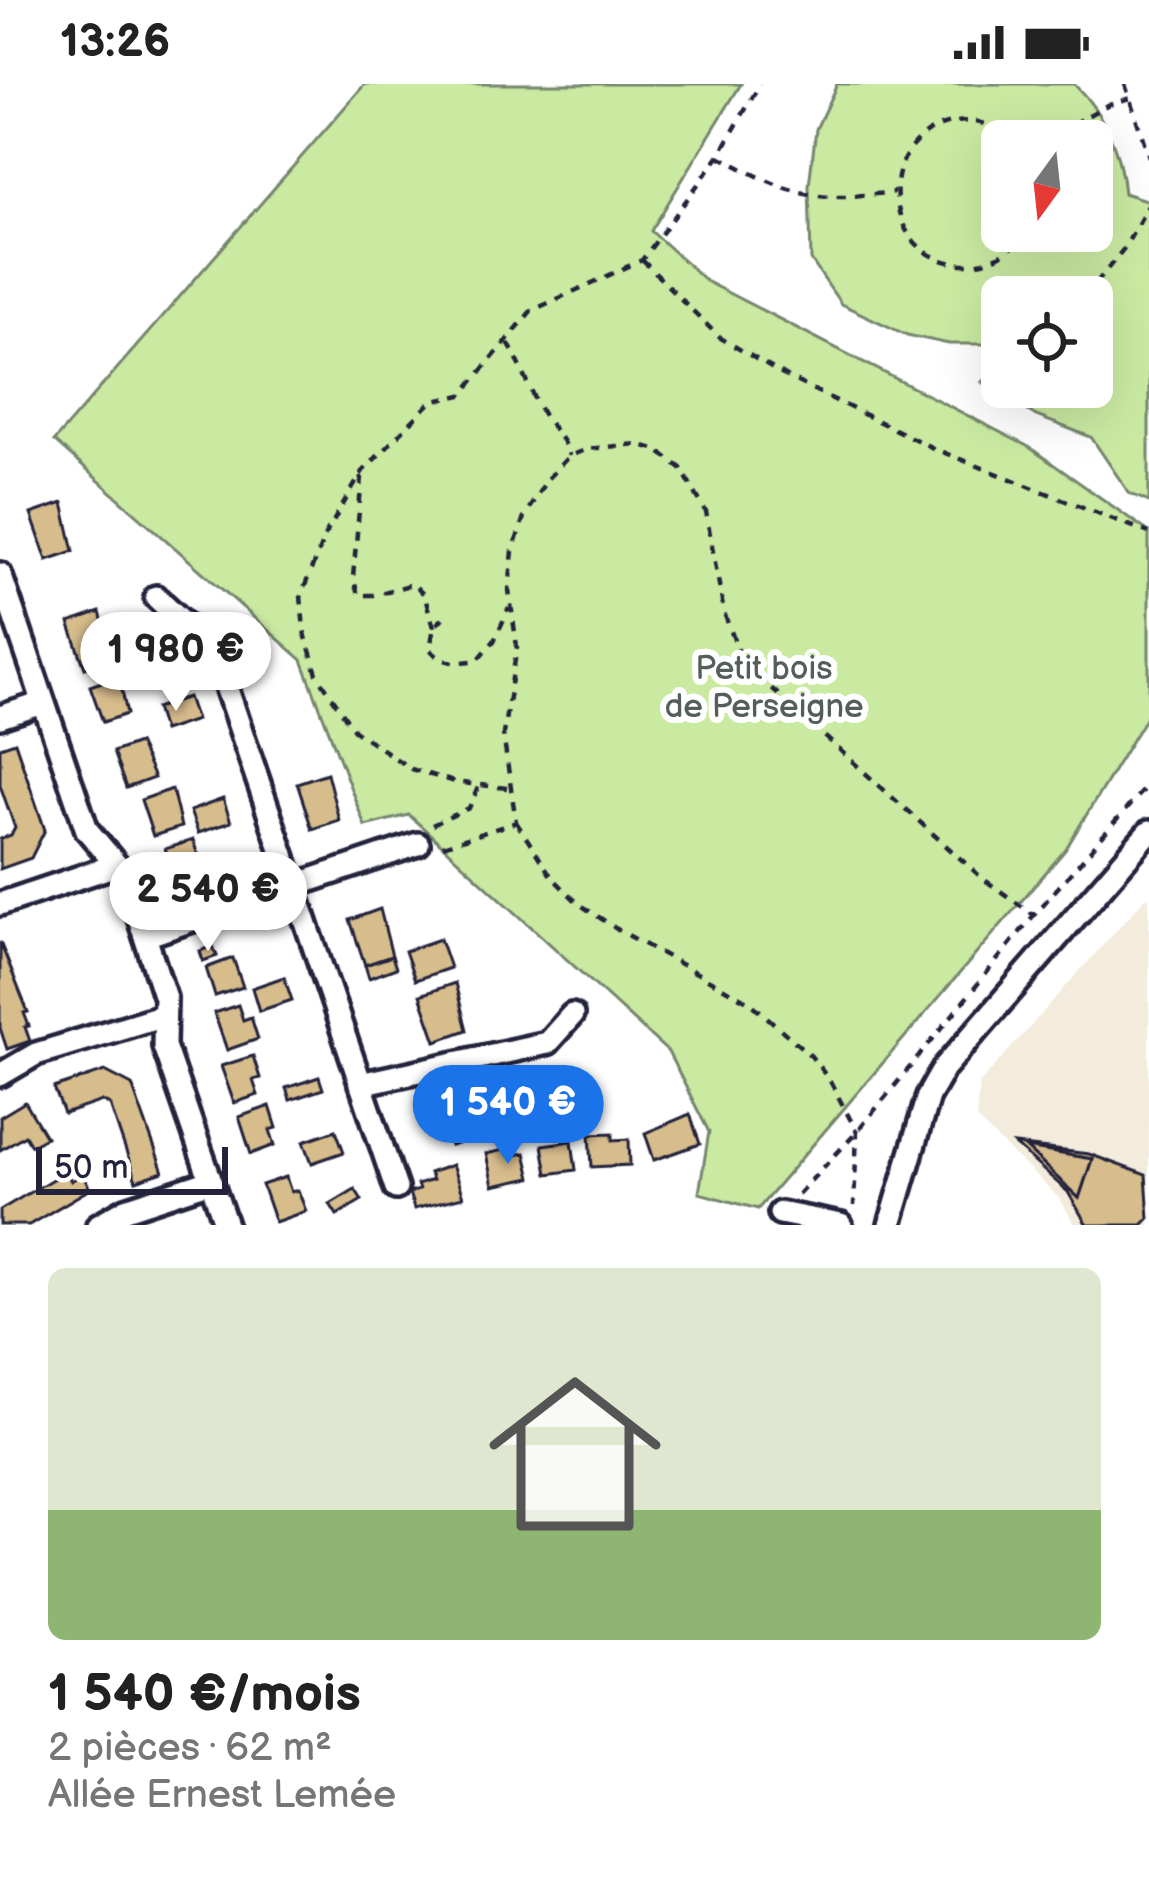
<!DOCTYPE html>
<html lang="fr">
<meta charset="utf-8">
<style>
:root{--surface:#fff;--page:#f2f2f2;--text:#222;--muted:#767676;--accent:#1a73e8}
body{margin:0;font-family:"Balsamiq Sans",sans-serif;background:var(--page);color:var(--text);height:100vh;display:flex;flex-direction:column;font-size:45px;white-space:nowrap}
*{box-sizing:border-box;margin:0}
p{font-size:39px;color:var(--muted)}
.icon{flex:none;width:66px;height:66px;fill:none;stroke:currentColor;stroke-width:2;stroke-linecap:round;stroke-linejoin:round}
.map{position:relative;height:1141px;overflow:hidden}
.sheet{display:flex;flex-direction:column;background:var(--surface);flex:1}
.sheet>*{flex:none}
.needle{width:78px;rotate:195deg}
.fabs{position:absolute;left:981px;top:36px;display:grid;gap:24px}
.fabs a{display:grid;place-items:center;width:132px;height:132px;border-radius:18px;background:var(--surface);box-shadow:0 12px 48px #0002;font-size:60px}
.scale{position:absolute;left:36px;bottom:30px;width:192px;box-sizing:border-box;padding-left:12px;border:6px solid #22223b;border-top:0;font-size:33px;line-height:42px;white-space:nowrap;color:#22223b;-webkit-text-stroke:9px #fff;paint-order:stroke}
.price{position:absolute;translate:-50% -102px;padding:0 27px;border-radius:42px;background:#fff;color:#222;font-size:39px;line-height:78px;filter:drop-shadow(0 3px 6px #0008)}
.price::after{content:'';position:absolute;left:50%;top:72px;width:36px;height:27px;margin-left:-18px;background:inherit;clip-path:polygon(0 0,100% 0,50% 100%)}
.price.selected{background:var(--accent);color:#fff}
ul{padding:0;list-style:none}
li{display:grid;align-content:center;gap:24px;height:636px;padding:0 48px}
li span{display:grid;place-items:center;height:372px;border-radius:18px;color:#555}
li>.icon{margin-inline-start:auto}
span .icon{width:216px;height:216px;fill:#fffc;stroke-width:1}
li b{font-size:51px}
.status{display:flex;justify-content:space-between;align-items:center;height:84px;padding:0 60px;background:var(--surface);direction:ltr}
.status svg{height:33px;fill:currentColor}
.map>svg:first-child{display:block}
.built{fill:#f3ebdc}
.green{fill:#caeaa2;stroke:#76866e;stroke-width:3;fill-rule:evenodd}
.building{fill:#d7bc8c;stroke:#22223b;stroke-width:3;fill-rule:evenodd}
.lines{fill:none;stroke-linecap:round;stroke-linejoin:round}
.minor-casing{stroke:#22223b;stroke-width:30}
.path{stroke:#22223b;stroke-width:4.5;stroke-dasharray:9 9;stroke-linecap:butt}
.minor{stroke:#fff;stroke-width:21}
.labels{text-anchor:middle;stroke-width:12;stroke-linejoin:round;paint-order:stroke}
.park-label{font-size:33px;fill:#545e5a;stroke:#fff}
</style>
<div class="status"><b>13:26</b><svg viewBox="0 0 49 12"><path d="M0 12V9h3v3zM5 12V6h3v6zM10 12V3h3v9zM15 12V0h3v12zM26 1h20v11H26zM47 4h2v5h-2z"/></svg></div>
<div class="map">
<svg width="1149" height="1141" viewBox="0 0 1149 1141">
<rect width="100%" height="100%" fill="#fff"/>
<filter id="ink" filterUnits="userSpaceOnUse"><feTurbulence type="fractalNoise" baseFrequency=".00833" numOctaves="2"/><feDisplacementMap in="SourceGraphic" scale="24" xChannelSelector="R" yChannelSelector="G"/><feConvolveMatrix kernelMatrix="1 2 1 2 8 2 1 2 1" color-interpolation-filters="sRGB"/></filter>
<g filter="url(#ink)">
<polygon class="built" points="1146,813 1149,814 1149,1141 1075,1141 1060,1115 976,1035 979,1000"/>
<g class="green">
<polygon points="365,0 741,0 651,147 707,198 1029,363 1149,448 1149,628 1065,766 758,1125 699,1109 709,1048 668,968 409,731 365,742 302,576 54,357"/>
<path d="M837,0H1074C1105,31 1120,66 1124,109L1149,117V418L1129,409L1091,353L1036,332L982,298L1002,277V303H1092V213H1002V260H949L907,251L841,220L811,176L809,101L816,45ZM1002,57H1092V147H1002Z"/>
</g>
<g class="building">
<polygon points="63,419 74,467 47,476 31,430"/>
<polygon points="100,528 112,575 85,584 69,539"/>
<polygon points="119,592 127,630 103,638 90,602"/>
<polygon points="188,613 196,636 163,647 156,624"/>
<polygon points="15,658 45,746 31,774 0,785 0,755 11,751 15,744 0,701 0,663"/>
<polygon points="138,659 154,694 126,704 113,668"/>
<polygon points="327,689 339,736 312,745 297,699"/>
<polygon points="172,705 181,743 153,752 141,716"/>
<polygon points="223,715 231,738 198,749 190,727"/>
<polygon points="193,756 202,784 175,794 165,765"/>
<polygon points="191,796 194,807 181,812 177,801"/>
<polygon points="380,825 392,872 365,881 350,836"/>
<polygon points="440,855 450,884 415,896 405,867"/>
<polygon points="0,858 28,928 24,929 29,942 25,943 30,957 7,965 0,944"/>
<polygon points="213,862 217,872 203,877 200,867"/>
<polygon points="392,872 396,884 369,894 365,881"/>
<polygon points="233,874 243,903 215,912 206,884"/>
<polygon points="284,893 292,916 259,927 252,904"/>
<polygon points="455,899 467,946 436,957 420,911"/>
<polygon points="238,921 243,936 251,933 258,955 227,966 214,929"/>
<polygon points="253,972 260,994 253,996 258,1011 234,1019 221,982"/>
<polygon points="105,987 132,1001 163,1088 136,1097 110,1021 102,1017 64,1030 54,1004"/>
<polygon points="319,993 323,1005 290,1016 286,1004"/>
<polygon points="575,998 580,1032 556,1035 551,1001"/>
<polygon points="25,1018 46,1053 31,1061 25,1051 0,1066 0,1033"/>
<polygon points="463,1021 474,1054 451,1062 440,1029"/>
<polygon points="270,1022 277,1044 270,1046 275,1061 251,1070 239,1033"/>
<polygon points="690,1030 700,1060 654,1076 645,1049"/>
<polygon points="336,1046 344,1068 312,1079 304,1057"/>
<polygon points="613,1049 613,1056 629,1055 630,1081 592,1083 590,1050"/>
<polygon points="572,1057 576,1086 547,1090 542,1061"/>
<path d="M1015,1061L1089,1070L1146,1091L1149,1134L1142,1141H1087L1068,1108ZM1026,1064L1092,1075L1079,1114Z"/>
<polygon points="1026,1064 1092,1075 1079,1114"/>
<polygon points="508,1065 510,1072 525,1069 531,1094 493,1102 486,1070"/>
<polygon points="452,1081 463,1113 414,1125 409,1109 419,1106 417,1101 432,1096 429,1089"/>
<polygon points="66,1087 71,1097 82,1090 90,1105 29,1141 0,1141 0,1126"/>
<polygon points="286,1093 291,1108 298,1106 306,1127 275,1138 262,1101"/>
<polygon points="355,1105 362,1116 337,1131 330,1120"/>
</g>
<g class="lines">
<defs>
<g id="minor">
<polyline points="0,490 87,746 125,791 165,914 164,962 226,1141"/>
<polyline points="156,513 214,567 396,1104"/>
<polyline points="0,633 43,619"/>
<polyline points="0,820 116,781"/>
<polyline points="145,852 418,760"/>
<polyline points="0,991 36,970 164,931"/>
<polyline points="360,1000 547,959 572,931"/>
<polyline points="780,1129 841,1141"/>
<polyline points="98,1141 126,1125 211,1097"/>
<polyline points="890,1141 928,1012 944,984 1149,748"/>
</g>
</defs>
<use href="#minor" class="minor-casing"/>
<g class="path">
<polyline points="1125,0 1149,73"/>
<path d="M1015,57C999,42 977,35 956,38C872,51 879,177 964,180C989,181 1012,168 1026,147"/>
<polyline points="1041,57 1109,20 1130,14"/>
<path d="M719,72C791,111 811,118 894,108"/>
<polyline points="642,176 719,253 783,291 937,366 1149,449"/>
<polyline points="1085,213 1125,163 1149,120"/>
<path d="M508,259C522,282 530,307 543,330C552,345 564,354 569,372"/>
<polyline points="362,393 353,493 358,511 373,511 413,500 424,511 434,543"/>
<path d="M443,534L434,543L430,565C443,581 458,579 478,576L494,557L509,524"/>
<polyline points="507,704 454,698 411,685 354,646 317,590 304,546 301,512 325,451 363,387 431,318 462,311 531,227 642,176 719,72 760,0"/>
<polyline points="516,738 552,793 578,819 615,844 751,919 811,972 830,997 857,1048 854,1122"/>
<polyline points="432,741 469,724 479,701"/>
<polyline points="443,762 516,738 503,650 517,563 509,506 513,467 524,433 547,395 569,372 587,365 638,360 657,366 681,384 706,428 724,529 743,579 982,794 1034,831"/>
<polyline points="798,1110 857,1048 1034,831 1149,699"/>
</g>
<use href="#minor" class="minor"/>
</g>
</g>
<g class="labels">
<g class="park-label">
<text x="764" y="595">Petit bois<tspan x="764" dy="38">de Perseigne</tspan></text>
</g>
</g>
</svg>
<div class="fabs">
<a><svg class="needle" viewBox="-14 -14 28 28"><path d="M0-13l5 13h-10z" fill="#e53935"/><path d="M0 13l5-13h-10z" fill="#767676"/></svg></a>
<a><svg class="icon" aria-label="locate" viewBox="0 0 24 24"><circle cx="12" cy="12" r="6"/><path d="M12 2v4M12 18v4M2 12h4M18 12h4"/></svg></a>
</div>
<div class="scale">50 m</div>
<b class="price" style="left:176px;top:630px">1 980 €</b>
<b class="price" style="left:208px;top:870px">2 540 €</b>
<b class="price selected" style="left:508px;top:1083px">1 540 €</b>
</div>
<section class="sheet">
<ul>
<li><span style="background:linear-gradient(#dfe7d0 65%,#8fb573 0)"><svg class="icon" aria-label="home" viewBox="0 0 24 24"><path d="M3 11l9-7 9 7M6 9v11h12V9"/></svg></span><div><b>1 540 €/mois</b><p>2 pièces · 62 m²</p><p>Allée Ernest Lemée</p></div></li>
</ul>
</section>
